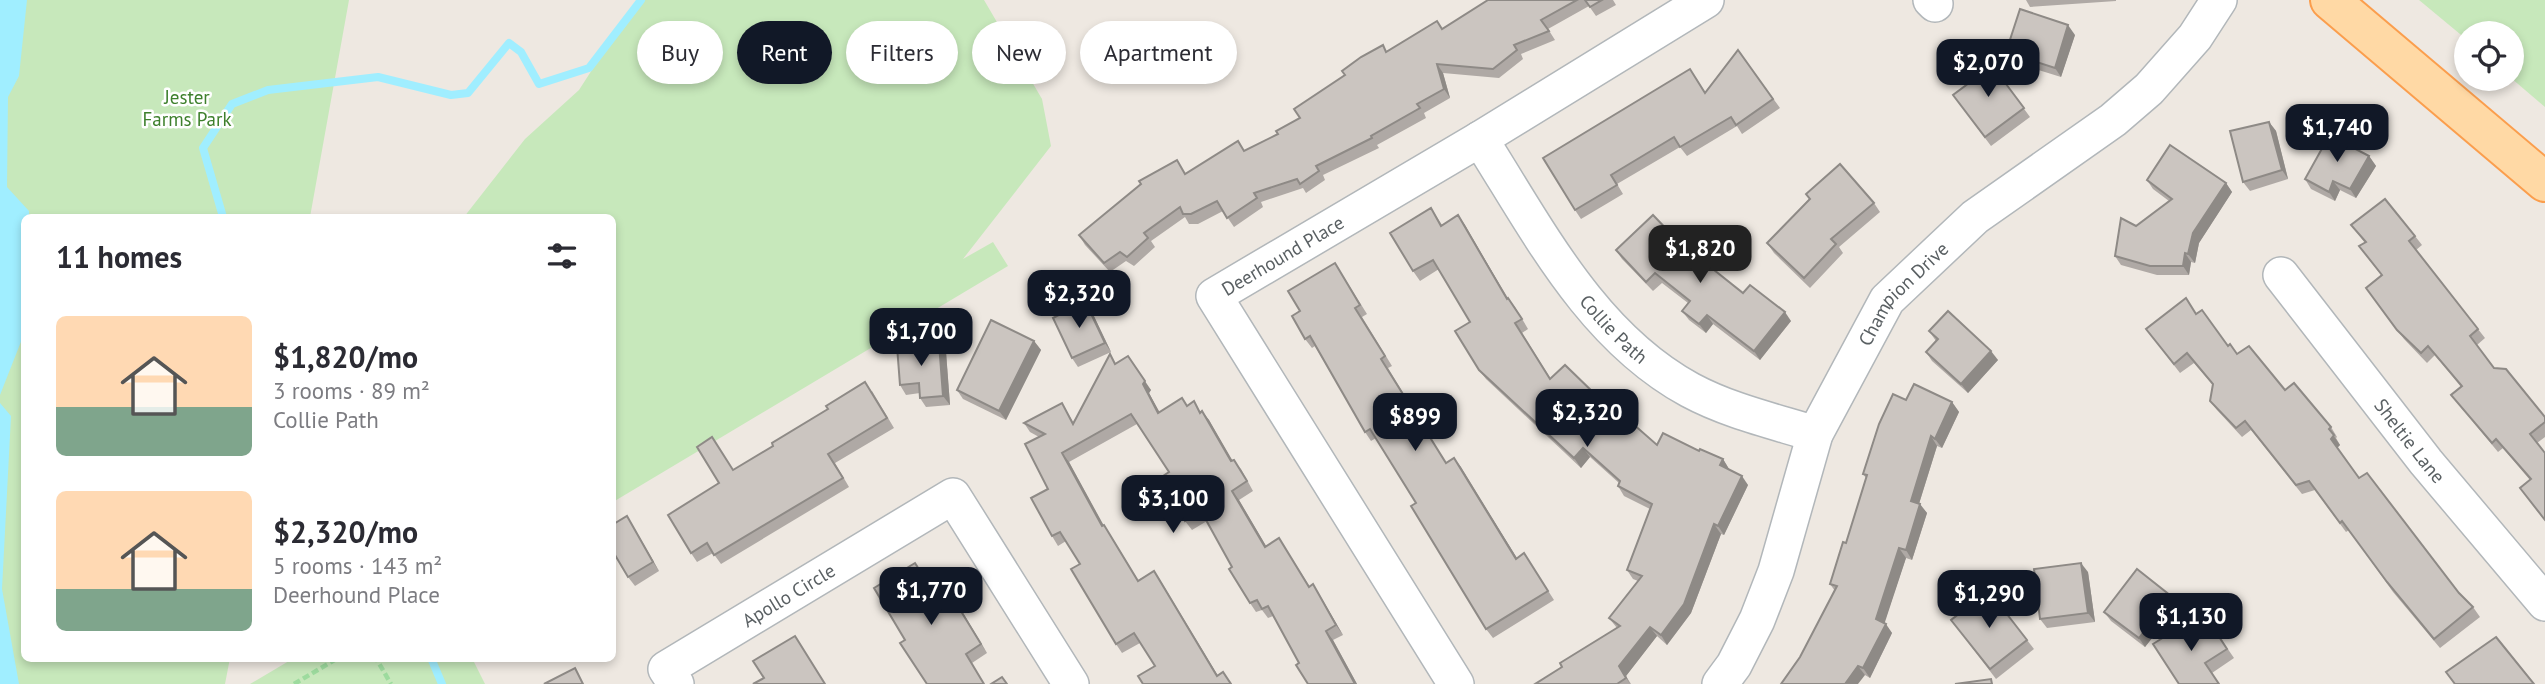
<!DOCTYPE html>
<meta charset="utf-8">
<style>
:root{--surface:#fff;--page:#f7f7f7;--text:#2b2b33;--muted:#7c7c81;--accent:#111827}
body{margin:0;font-family:"PT Sans",sans-serif;background:var(--page);color:var(--text);height:100vh;display:flex;flex-direction:column;font-size:26px;white-space:nowrap}
*{box-sizing:border-box;margin:0}
p{font-size:23px;color:var(--muted)}
.icon{flex:none;width:38px;height:38px;fill:none;stroke:currentColor;stroke-width:2;stroke-linecap:round;stroke-linejoin:round}
.map{position:relative;flex:1;overflow:hidden}
.details{position:absolute;left:21px;top:214px;width:595px;height:448px;display:flex;flex-direction:column;background:var(--surface);border-radius:10px;box-shadow:0 4px 10px #0003}
.details>*{flex:none}
.banner{position:absolute;left:637px;top:21px;width:665px;height:63px;display:flex;gap:14px}
.fabs{position:absolute;left:2454px;top:21px;display:grid;gap:14px}
.fabs a{display:grid;place-items:center;width:70px;height:70px;border-radius:50%;background:var(--surface);box-shadow:0 4px 10px #0003;font-size:35px}
.price{position:absolute;translate:-50% -60px;padding:0 16px;border-radius:14px;background:var(--accent);color:#fff;font-size:23px;line-height:46px;filter:drop-shadow(0 2px 4px #0008)}
.price::after{content:'';position:absolute;left:50%;top:42px;width:21px;height:16px;margin-left:-10px;background:inherit;clip-path:polygon(0 0,100% 0,50% 100%)}
.price.current{background:#222;color:#fff}
ul{padding:0;list-style:none}
li{display:flex;align-items:center;gap:21px;height:175px;padding:0 35px}
li span{display:grid;place-items:center;flex:none;width:196px;height:140px;border-radius:10px;color:#555}
li>.icon{margin-inline-start:auto}
span .icon{width:84px;height:84px;fill:#fffc;stroke-width:1}
li b{font-size:30px}
h2{display:flex;justify-content:space-between;align-items:center;height:84px;padding:0 35px;font-size:30px}
.pill{padding:0 24px;border-radius:32px;background:var(--surface);box-shadow:0 4px 10px #0003;font-size:24px;line-height:63px}
.pill.current{background:var(--accent);color:#fff}
.map>svg:first-child{display:block}
.green{fill:#c7e8bb}
.water{fill:#a0eeff}
.lines{fill:none;stroke-linecap:round;stroke-linejoin:round}
.stream{stroke:#a0eeff;stroke-width:8}
.minor-casing{stroke:#b2b7ba;stroke-width:38}
.major-casing{stroke:#fb9e4d;stroke-width:42}
.path{stroke:#9ddb9e;stroke-width:4.5;stroke-dasharray:7 3.5;stroke-linecap:butt}
.minor{stroke:#fff;stroke-width:35}
.major{stroke:#ffd9a5;stroke-width:38}
.wall{fill:#afa9a5}
.shaded-wall{fill:#8e8a86}
.building{fill:#cbc5c0;stroke:#8e8a86;stroke-width:2}
.labels{text-anchor:middle;stroke-width:5;stroke-linejoin:round;paint-order:stroke}
.park-label{font-size:19px;fill:#3e802d;stroke:#fff}
.street-label{font-size:19px;fill:#5a6063;stroke:#fff}
</style>
<div class="map">
<svg width="2545" height="684" viewBox="0 0 2545 684">
<rect width="100%" height="100%" fill="#eee8e1"/>
<g class="green">
<polygon points="0,0 349,0 310,217 24,217 24,658 230,658 225,684 0,684"/>
<polygon points="637,0 984,0 1042,99 1051,146 963,259 993,242 1008,266 613,502 612,217 464,217 525,139 579,90"/>
<polygon points="2419,0 2545,0 2545,107 2511,78 2511,33 2466,33 2466,39"/>
<polygon points="294,658 472,658 485,684 250,684"/>
</g>
<g class="water">
<polygon points="0,0 27,0 19,76 8,97 7,187 29,211 29,217 24,217 24,334 0,395"/>
<polygon points="0,403 11,416 2,589 19,684 0,684"/>
</g>
<g class="lines">
<g class="stream">
<polyline points="223,217 203,148 232,104 268,90 378,77 451,95 468,93 509,43 521,52 539,84 589,68 641,0"/>
<polyline points="431,658 442,684"/>
</g>
<defs>
<g id="minor">
<polyline points="1931,0 1935,4"/>
<path id="s1" d="M1480,139C1538,230 1591,336 1690,390C1729,411 1773,421 1815,434"/>
<path id="s2" d="M2281,275L2426,462L2545,603"/>
<path id="s3" d="M676,684L666,669L953,496L1071,684"/>
<path id="s4" d="M1456,684L1214,296L1480,139L1706,0"/>
<path id="s5" d="M1720,684L1734,665L1757,620L1776,571L1815,434L1887,300L1975,217L2113,120L2149,89L2195,37L2219,0"/>
</g>
<polyline id="major" points="2330,0 2545,182"/>
</defs>
<use href="#minor" class="minor-casing"/>
<use href="#major" class="major-casing"/>
<g class="path">
<polyline points="372,658 377,660 391,684"/>
<polyline points="294,684 338,658"/>
</g>
<use href="#minor" class="minor"/>
<use href="#major" class="major"/>
</g>
<g class="wall">
<polygon points="1488,0 1613,0 1616,5 1596,16 1589,6 1548,29 1555,40 1521,54 1523,59 1499,78 1443,73 1450,98 1424,113 1426,118 1377,145 1379,148 1323,175 1325,180 1306,193 1303,188 1261,202 1263,207 1234,227 1223,211 1198,224 1189,224 1185,217 1151,241 1155,247 1134,266 1126,261 1110,272 1085,245 1079,235 1186,173 1245,151 1278,134 1387,51 1442,29"/>
<polygon points="2026,0 2116,0 2116,1 2030,7"/>
<polygon points="2075,35 2061,77 2013,62 2006,52"/>
<polygon points="1738,50 1780,108 1742,134 1737,126 1687,156 1680,147 1617,184 1623,194 1581,219 1575,210 1696,78 1705,92"/>
<polygon points="1988,60 2030,117 1991,146 1953,95 1973,80"/>
<polygon points="2269,122 2276,131 2288,179 2250,191 2243,182"/>
<polygon points="2342,134 2350,146 2369,156 2376,166 2356,198 2340,190 2335,201 2311,189 2305,179"/>
<polygon points="2147,180 2226,183 2232,192 2199,243 2195,263 2191,262 2189,275 2157,275 2121,265 2115,256 2136,226 2169,201 2153,189"/>
<polygon points="1806,194 1874,203 1880,212 1839,247 1843,253 1810,288 1774,253 1767,243 1809,199"/>
<polygon points="1431,208 1442,225 1458,215 1508,298 1515,307 1528,329 1522,333 1551,379 1597,396 1657,445 1699,451 1723,459 1729,469 1729,470 1748,485 1724,535 1721,534 1691,613 1667,645 1657,636 1626,676 1631,684 1535,684 1562,667 1617,628 1609,618 1638,581 1633,579 1627,570 1650,509 1624,496 1618,486 1619,483 1590,457 1581,468 1486,379 1479,370 1470,322 1439,269 1420,281 1413,271"/>
<polygon points="2351,225 2415,236 2422,245 2416,250 2485,338 2477,345 2494,368 2545,417 2545,437 2537,443 2545,453 2545,521 2520,488 2530,480 2503,448 2498,452 2451,395 2461,387 2435,355 2427,363 2404,339 2366,288 2381,275 2359,246 2365,243"/>
<polygon points="1616,250 1697,261 1743,293 1791,321 1760,360 1713,324 1706,333 1689,320 1682,311 1688,303 1662,283 1653,291 1622,259"/>
<polygon points="1335,263 1367,314 1362,317 1392,366 1388,368 1446,463 1454,458 1517,558 1524,553 1554,600 1493,638 1486,629 1416,503 1376,438 1371,441 1365,432 1315,346 1312,348 1305,339 1300,311"/>
<polygon points="1091,310 1111,352 1078,367 1072,358"/>
<polygon points="2196,314 2237,354 2285,390 2331,427 2337,437 2336,438 2340,445 2337,448 2359,478 2459,593 2473,607 2480,617 2440,648 2393,592 2349,530 2346,532 2315,490 2302,494 2251,430 2242,437 2217,410 2210,401 2213,385 2194,363 2180,373 2146,329"/>
<polygon points="1929,331 1998,360 1968,393 1932,361 1926,352 1936,341"/>
<polygon points="1034,341 1041,350 1006,420 963,399 957,390"/>
<polygon points="939,343 946,352 950,405 926,407 920,398 920,393 906,395 900,385"/>
<polygon points="1116,363 1151,390 1149,393 1159,412 1188,406 1201,412 1209,420 1232,461 1241,469 1253,491 1239,500 1266,546 1279,538 1310,587 1313,584 1319,594 1343,635 1333,640 1357,684 1308,684 1299,663 1273,616 1268,618 1262,610 1256,612 1250,603 1232,567 1207,521 1192,530 1185,521 1169,472 1137,424 1069,462 1103,525 1110,534 1138,580 1154,571 1217,675 1223,672 1232,684 1143,684 1155,666 1140,643 1122,653 1116,644 1080,564 1066,541 1058,546 1052,536 1048,489 1039,437 1030,432 1024,423 1062,403 1073,422"/>
<polygon points="872,391 894,428 835,463 849,487 721,564 713,553 697,562 691,553 719,483 733,470"/>
<polygon points="1906,400 1952,402 1959,412 1942,448 1937,446 1919,504 1927,513 1912,560 1906,558 1884,623 1892,633 1870,678 1865,675 1800,657 1835,591 1830,584 1846,543 1866,478 1863,474"/>
<polygon points="627,516 659,571 635,586 628,577"/>
<polygon points="937,572 987,653 972,663 905,640 926,579"/>
<polygon points="2088,572 2095,622 2047,628 2040,619"/>
<polygon points="2178,605 2145,647 2111,621 2104,612"/>
<polygon points="2212,626 2234,658 2212,673 2179,684 2202,633"/>
<polygon points="1958,629 2027,640 2034,649 1996,679"/>
</g>
<g class="shaded-wall">
<polygon points="2068,25 2075,35 2061,77 2055,68"/>
<polygon points="1437,64 1443,73 1450,98 1444,89"/>
<polygon points="2269,122 2276,131 2288,179 2282,170"/>
<polygon points="2369,156 2376,166 2356,198 2350,189"/>
<polygon points="2333,181 2340,190 2335,201 2329,192"/>
<polygon points="2226,183 2232,192 2199,243 2195,263 2188,254 2193,233"/>
<polygon points="1458,215 1465,225 1513,308 1507,299"/>
<polygon points="2185,253 2191,262 2189,275 2183,266"/>
<polygon points="1085,301 1091,310 1111,352 1105,343"/>
<polygon points="1785,312 1791,321 1760,360 1754,351"/>
<polygon points="1707,315 1713,324 1706,333 1699,324"/>
<polygon points="1034,341 1041,350 1006,420 999,411"/>
<polygon points="939,343 946,352 950,405 943,396"/>
<polygon points="1991,351 1998,360 1968,393 1961,384"/>
<polygon points="1128,356 1151,390 1149,393 1165,422 1158,413"/>
<polygon points="1952,402 1959,412 1942,448 1935,439"/>
<polygon points="1202,411 1209,420 1238,470 1231,461"/>
<polygon points="2329,429 2340,445 2337,448 2331,439"/>
<polygon points="1931,436 1937,446 1917,510 1911,501"/>
<polygon points="1583,448 1590,457 1581,468 1574,458"/>
<polygon points="1062,453 1069,462 1109,535 1102,526"/>
<polygon points="1454,458 1461,467 1523,568 1516,559"/>
<polygon points="1723,459 1729,469 1726,474 1720,465"/>
<polygon points="1742,476 1748,485 1724,535 1718,526"/>
<polygon points="1232,491 1239,500 1272,556 1265,547"/>
<polygon points="1920,504 1927,513 1912,560 1906,550"/>
<polygon points="627,516 633,526 659,571 653,562"/>
<polygon points="1714,524 1721,534 1691,613 1667,645 1661,635"/>
<polygon points="1899,548 1906,558 1883,628 1876,619"/>
<polygon points="2081,563 2088,572 2095,622 2088,613"/>
<polygon points="1154,571 1160,580 1223,684 1217,676"/>
<polygon points="937,572 944,581 987,653 981,644"/>
<polygon points="1313,584 1319,594 1343,635 1336,625"/>
<polygon points="2171,596 2178,605 2145,647 2139,638"/>
<polygon points="1886,624 1892,633 1870,678 1863,668"/>
<polygon points="1650,627 1657,636 1626,676 1630,684 1619,666"/>
<polygon points="1326,631 1333,640 1357,684 1355,684"/>
<polygon points="1858,666 1865,675 1858,684 1845,684"/>
</g>
<g class="building">
<polygon points="1488,0 1577,0 1541,20 1549,31 1514,45 1517,50 1493,69 1437,64 1444,89 1417,104 1420,108 1371,136 1372,138 1316,166 1319,171 1300,184 1297,179 1254,193 1257,198 1227,218 1217,201 1191,214 1183,214 1180,207 1144,233 1148,238 1127,257 1120,252 1104,263 1079,235 1141,184 1139,181 1177,160 1185,174 1238,141 1244,151 1278,134 1276,131 1300,118 1294,109 1345,75 1342,71 1361,57 1383,45 1386,52 1437,21 1442,29"/>
<polygon points="1585,0 1602,0 1590,7"/>
<polygon points="2020,9 2068,25 2055,68 2006,52"/>
<polygon points="1738,50 1773,99 1736,125 1731,117 1680,147 1674,137 1611,175 1617,185 1575,210 1543,158 1690,69 1705,93"/>
<polygon points="1988,60 2024,108 1985,137 1953,95 1973,80 1969,74"/>
<polygon points="2269,122 2282,170 2243,182 2230,131"/>
<polygon points="2342,134 2346,144 2369,156 2350,189 2333,181 2329,192 2305,179 2329,136"/>
<polygon points="2170,145 2226,183 2193,233 2188,254 2185,253 2183,266 2150,266 2115,256 2121,218 2136,226 2172,199 2147,180"/>
<polygon points="1840,164 1874,203 1831,239 1836,244 1804,278 1767,243 1810,199 1806,194"/>
<polygon points="2385,199 2415,236 2409,241 2478,329 2470,336 2494,368 2506,369 2545,417 2545,422 2530,434 2545,453 2545,520 2520,488 2531,479 2496,439 2492,443 2451,395 2462,386 2428,346 2421,353 2397,330 2366,288 2382,275 2359,246 2366,242 2351,225"/>
<polygon points="1431,208 1441,226 1458,215 1507,299 1508,298 1522,319 1515,323 1550,379 1565,365 1597,396 1599,394 1657,445 1663,433 1699,451 1700,449 1723,459 1720,465 1742,476 1718,526 1714,524 1684,604 1661,635 1650,627 1619,666 1626,678 1617,684 1535,684 1562,667 1560,663 1620,626 1609,618 1642,576 1627,570 1652,504 1618,486 1620,481 1583,448 1574,458 1479,370 1455,331 1470,322 1433,260 1413,271 1390,233"/>
<polygon points="1653,215 1697,261 1699,258 1743,293 1750,285 1785,312 1754,351 1707,315 1699,324 1682,311 1690,301 1655,273 1646,282 1616,250"/>
<polygon points="1335,263 1360,305 1355,308 1385,356 1381,359 1446,463 1454,458 1516,559 1524,553 1548,591 1486,629 1411,506 1416,503 1370,429 1365,432 1310,336 1305,339 1292,316 1300,311 1288,291"/>
<polygon points="2186,298 2196,314 2202,310 2228,346 2230,344 2237,354 2249,346 2285,390 2294,383 2331,427 2329,429 2334,435 2331,439 2359,478 2367,473 2459,593 2473,607 2434,639 2387,582 2342,521 2340,523 2309,481 2296,485 2245,421 2236,428 2210,401 2213,384 2187,353 2174,364 2146,329"/>
<polygon points="1085,301 1105,343 1072,358 1053,318"/>
<polygon points="1948,311 1991,351 1961,384 1926,352 1938,339 1929,331"/>
<polygon points="991,320 1034,341 999,411 957,390"/>
<polygon points="939,343 943,396 920,398 919,383 900,385 897,346"/>
<polygon points="1110,354 1115,364 1128,356 1145,381 1143,384 1158,413 1182,398 1187,406 1194,401 1200,413 1202,411 1231,461 1234,460 1247,481 1232,491 1265,547 1279,538 1309,587 1313,584 1336,625 1326,631 1355,684 1308,684 1296,665 1299,663 1268,606 1262,609 1257,600 1250,603 1229,569 1232,567 1201,511 1185,521 1160,478 1169,472 1131,414 1062,453 1102,526 1104,525 1138,581 1154,571 1217,676 1223,672 1231,684 1143,684 1138,676 1155,666 1134,633 1116,644 1071,569 1080,564 1060,532 1052,536 1031,498 1048,489 1025,444 1045,434 1024,423 1062,403 1073,424"/>
<polygon points="865,382 887,418 828,454 843,478 714,555 707,543 691,553 668,515 719,483 697,447 712,437 733,470 773,446 772,443 828,409 826,406"/>
<polygon points="1914,384 1952,402 1935,439 1931,436 1911,501 1920,504 1906,550 1899,548 1876,619 1886,624 1863,668 1858,666 1845,684 1781,684 1800,657 1837,586 1830,584 1843,542 1846,543 1867,475 1863,474 1879,424 1893,394 1906,400"/>
<polygon points="627,516 653,562 628,577 612,550 612,525"/>
<polygon points="915,563 925,579 937,572 981,644 966,654 984,684 927,684 900,643 905,640 874,588"/>
<polygon points="2081,563 2088,613 2040,619 2034,569"/>
<polygon points="2137,569 2171,596 2139,638 2104,612"/>
<polygon points="1989,591 2027,640 1990,669 1951,620"/>
<polygon points="2193,619 2202,633 2212,626 2227,649 2205,663 2219,684 2179,684 2153,644"/>
<polygon points="795,636 825,684 753,684 764,678 753,661"/>
<polygon points="2496,637 2534,684 2455,684 2446,672"/>
<polygon points="575,668 583,684 544,684"/>
<polygon points="1002,677 1007,684 991,684"/>
<polygon points="1991,679 1992,684 1955,684"/>
</g>
<g class="labels">
<g class="park-label">
<text x="187" y="104">Jester<tspan x="187" dy="22">Farms Park</tspan></text>
</g>
<g class="street-label">
<text dy="7" stroke="none"><textPath href="#s4" startOffset="537">Deerhound Place</textPath></text>
<text dy="7" stroke="none"><textPath href="#s5" startOffset="436">Champion Drive</textPath></text>
<text dy="7" stroke="none"><textPath href="#s1" startOffset="233">Collie Path</textPath></text>
<text dy="7" stroke="none"><textPath href="#s2" startOffset="210">Sheltie Lane</textPath></text>
<text dy="7" stroke="none"><textPath href="#s3" startOffset="161">Apollo Circle</textPath></text>
</g>
</g>
</svg>
<div class="fabs">
<a><svg class="icon" aria-label="locate" viewBox="0 0 24 24"><circle cx="12" cy="12" r="6"/><path d="M12 2v4M12 18v4M2 12h4M18 12h4"/></svg></a>
</div>
<b class="price" style="left:1988px;top:99px">$2,070</b>
<b class="price" style="left:2337px;top:164px">$1,740</b>
<b class="price current" style="left:1700px;top:285px">$1,820</b>
<b class="price" style="left:1079px;top:330px">$2,320</b>
<b class="price" style="left:921px;top:368px">$1,700</b>
<b class="price" style="left:1587px;top:449px">$2,320</b>
<b class="price" style="left:1415px;top:453px">$899</b>
<b class="price" style="left:1173px;top:535px">$3,100</b>
<b class="price" style="left:931px;top:627px">$1,770</b>
<b class="price" style="left:1989px;top:630px">$1,290</b>
<b class="price" style="left:2191px;top:653px">$1,130</b>
<div class="banner">
<a class="pill">Buy</a>
<a class="pill current">Rent</a>
<a class="pill">Filters</a>
<a class="pill">New</a>
<a class="pill">Apartment</a>
</div>
<section class="details">
<h2>11 homes<svg class="icon" aria-label="filters" viewBox="0 0 24 24"><path d="M4 7h16M4 17h16"/><circle cx="9" cy="7" r="2"/><circle cx="15" cy="17" r="2"/></svg></h2>
<ul>
<li><span style="background:linear-gradient(#ffd9b3 65%,#7fa58c 0)"><svg class="icon" aria-label="home" viewBox="0 0 24 24"><path d="M3 11l9-7 9 7M6 9v11h12V9"/></svg></span><div><b>$1,820/mo</b><p>3 rooms · 89 m²</p><p>Collie Path</p></div></li>
<li><span style="background:linear-gradient(#ffd9b3 70%,#7fa58c 0)"><svg class="icon" aria-label="home" viewBox="0 0 24 24"><path d="M3 11l9-7 9 7M6 9v11h12V9"/></svg></span><div><b>$2,320/mo</b><p>5 rooms · 143 m²</p><p>Deerhound Place</p></div></li>
</ul>
</section>
</div>
